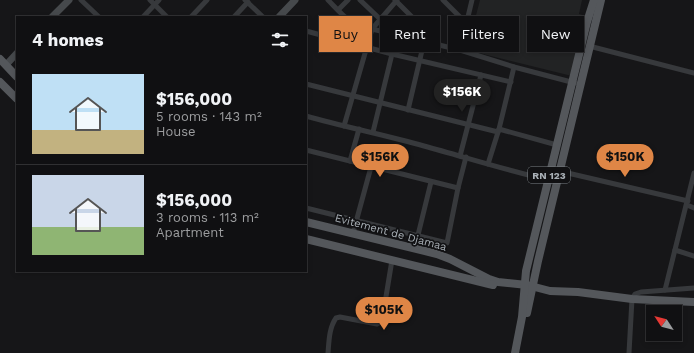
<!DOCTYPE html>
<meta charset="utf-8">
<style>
:root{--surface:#101012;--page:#1e1e20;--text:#f1f3f6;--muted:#9c9d9f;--line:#303032;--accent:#df8646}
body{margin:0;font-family:"Work Sans",sans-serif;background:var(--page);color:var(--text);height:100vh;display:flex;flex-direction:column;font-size:15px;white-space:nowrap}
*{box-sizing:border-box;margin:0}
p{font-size:13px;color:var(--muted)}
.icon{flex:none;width:22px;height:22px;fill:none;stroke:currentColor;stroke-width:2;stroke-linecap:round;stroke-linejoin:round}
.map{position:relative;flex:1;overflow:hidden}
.details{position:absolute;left:16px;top:16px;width:291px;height:256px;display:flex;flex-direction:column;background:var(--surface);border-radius:0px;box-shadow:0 2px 6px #0003,0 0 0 1px var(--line)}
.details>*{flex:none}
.hud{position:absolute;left:319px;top:16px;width:315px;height:36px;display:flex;gap:8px}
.needle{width:26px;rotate:306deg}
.buttons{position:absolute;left:646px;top:305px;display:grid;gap:8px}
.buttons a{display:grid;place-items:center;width:36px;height:36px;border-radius:0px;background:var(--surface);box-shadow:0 2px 6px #0003,0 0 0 1px var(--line);font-size:20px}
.price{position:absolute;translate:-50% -34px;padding:0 9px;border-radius:14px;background:var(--accent);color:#111;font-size:13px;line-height:26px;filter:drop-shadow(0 1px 2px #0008)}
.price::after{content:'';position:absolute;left:50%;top:24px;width:12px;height:9px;margin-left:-6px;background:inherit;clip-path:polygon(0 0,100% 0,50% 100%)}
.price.active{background:#222;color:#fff}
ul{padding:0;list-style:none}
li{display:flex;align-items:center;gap:12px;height:100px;padding:0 16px}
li+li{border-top:1px solid var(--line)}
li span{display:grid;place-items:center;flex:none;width:112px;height:80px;border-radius:0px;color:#555}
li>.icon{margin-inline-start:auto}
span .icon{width:48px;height:48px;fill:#fffc;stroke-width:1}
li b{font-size:17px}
h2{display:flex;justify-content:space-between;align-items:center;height:48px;padding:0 16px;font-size:17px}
.tag{padding:0 14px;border-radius:0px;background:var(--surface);box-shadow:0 2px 6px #0003,0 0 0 1px var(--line);font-size:14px;line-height:36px}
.tag.active{background:var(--accent);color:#111}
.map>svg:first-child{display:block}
.built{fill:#222324}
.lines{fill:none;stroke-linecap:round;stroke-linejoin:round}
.street{stroke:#37393c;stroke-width:5}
.secondary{stroke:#46494c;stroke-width:7}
.primary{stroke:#54575b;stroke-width:8}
.labels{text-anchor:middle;stroke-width:3.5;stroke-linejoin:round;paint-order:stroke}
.shield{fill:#111113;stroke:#7b8085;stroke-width:1}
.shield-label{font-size:10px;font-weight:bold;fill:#a9b0b6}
.street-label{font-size:11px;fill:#a9b0b6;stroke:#111113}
</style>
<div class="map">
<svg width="694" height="353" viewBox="0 0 694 353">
<rect width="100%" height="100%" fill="#161618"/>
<polygon class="built" points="480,0 582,0 579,14 586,16 572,76 467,50"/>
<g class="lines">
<g class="street">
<polyline points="81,0 99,17"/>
<polyline points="150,0 167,17"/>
<polyline points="245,0 263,17"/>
<path d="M328,0C340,12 353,29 372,29L397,0"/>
<polyline points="360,0 380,19"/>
<polyline points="395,0 440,45"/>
<polyline points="443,0 467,24"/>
<polyline points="338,10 348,0"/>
<polyline points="143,17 159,0"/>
<polyline points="191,17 207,0"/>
<polyline points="234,17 248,2"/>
<polyline points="306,31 392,54 511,82"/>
<polyline points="589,46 694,73"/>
<polyline points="460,50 472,0"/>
<polyline points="306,84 498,132"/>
<polyline points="408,110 424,42"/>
<path d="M306,116C345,127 385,135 424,146C468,158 512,172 557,182"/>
<polyline points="344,126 372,29 460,50 514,67 575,83"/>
<polyline points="499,129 557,145"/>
<polyline points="373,132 392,54"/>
<polyline points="306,150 458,188"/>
<polyline points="460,156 481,75"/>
<polyline points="350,161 359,129"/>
<polyline points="488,164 499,129 514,67"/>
<polyline points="559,171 688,201"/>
<polyline points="687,205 694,208"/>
<polyline points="306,208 447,243 458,188 466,157"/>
<polyline points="353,233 371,167"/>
<polyline points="418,235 431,182"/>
<polyline points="675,250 694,256"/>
<polyline points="665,290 694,173"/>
<path d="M328,353C329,341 329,328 336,318L340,317L377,324L382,321L392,260"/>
<polyline points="629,353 632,299 635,294 641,292 694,288"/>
</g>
<g class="secondary">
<polyline points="52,17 69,0"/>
<polyline points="279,17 295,0"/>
<polyline points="6,65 17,53"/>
</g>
<g class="primary">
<polyline points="0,59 17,77"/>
<polyline points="0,82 17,99"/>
<polyline points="306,222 437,254 450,259 489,279 498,282 527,285 550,291 578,292 632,299 694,302"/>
<polyline points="306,239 493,285"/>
<polyline points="527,313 538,261 601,0"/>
<polyline points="515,353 522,317 526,271 587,22 594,0"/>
</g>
</g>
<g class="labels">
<rect class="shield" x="528" y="167" width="42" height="16" rx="3"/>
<g class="shield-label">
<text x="549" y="179">RN 123</text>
</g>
<g class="street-label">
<text transform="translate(391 232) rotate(15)" y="4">Evitement de Djamaa</text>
</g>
</g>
</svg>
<div class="buttons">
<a><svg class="needle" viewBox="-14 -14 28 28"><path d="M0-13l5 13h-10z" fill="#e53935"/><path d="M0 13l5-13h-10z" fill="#9c9d9f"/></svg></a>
</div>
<b class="price active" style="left:462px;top:113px">$156K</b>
<b class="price" style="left:380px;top:178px">$156K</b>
<b class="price" style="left:625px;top:178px">$150K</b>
<b class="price" style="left:384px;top:331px">$105K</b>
<div class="hud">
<a class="tag active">Buy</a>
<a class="tag">Rent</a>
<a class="tag">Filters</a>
<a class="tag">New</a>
</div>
<section class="details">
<h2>4 homes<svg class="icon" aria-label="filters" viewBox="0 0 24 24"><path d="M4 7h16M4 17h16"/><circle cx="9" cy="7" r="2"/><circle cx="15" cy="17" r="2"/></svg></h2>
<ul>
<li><span style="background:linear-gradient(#bfe0f5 70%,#c2b280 0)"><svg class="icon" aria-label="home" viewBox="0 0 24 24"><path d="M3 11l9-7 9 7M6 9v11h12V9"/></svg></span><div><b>$156,000</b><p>5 rooms · 143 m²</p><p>House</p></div></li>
<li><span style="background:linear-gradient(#c9d6e8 65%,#8fb573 0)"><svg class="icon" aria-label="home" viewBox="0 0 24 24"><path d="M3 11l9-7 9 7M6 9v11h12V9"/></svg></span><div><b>$156,000</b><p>3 rooms · 113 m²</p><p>Apartment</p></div></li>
</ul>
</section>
</div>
